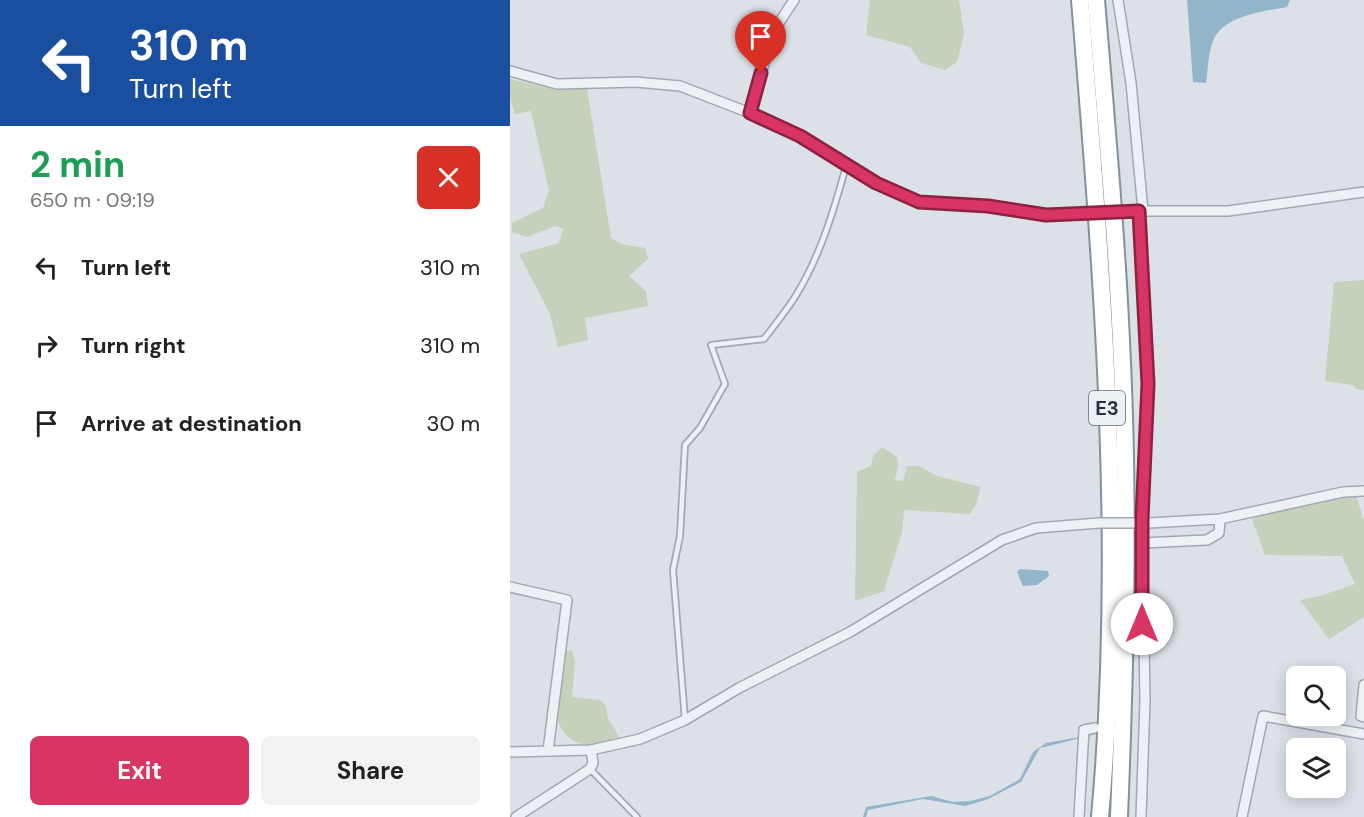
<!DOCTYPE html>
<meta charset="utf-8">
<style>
:root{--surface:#fff;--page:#f2f2f2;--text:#222;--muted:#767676;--accent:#d83464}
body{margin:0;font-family:"DM Sans",sans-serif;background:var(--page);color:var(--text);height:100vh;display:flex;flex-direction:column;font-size:22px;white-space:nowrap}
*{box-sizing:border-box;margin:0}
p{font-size:20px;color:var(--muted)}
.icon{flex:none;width:33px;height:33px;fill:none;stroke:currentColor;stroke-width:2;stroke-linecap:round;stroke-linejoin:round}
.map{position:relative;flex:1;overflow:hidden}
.drawer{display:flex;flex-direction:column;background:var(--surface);width:510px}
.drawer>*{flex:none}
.top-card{background:#1a4fa0;color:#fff;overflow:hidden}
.controls{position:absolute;left:776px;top:666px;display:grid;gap:12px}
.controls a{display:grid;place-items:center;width:60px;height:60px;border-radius:9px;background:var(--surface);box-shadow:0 3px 15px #0003;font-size:30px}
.pin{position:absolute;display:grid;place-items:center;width:51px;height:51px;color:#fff;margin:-62px -26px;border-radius:50% 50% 50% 0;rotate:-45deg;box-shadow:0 0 6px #0007}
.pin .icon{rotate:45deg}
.me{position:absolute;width:66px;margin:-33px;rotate:0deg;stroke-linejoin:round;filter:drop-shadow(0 0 4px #0008)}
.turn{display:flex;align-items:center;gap:21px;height:126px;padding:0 30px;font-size:27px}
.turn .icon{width:78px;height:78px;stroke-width:2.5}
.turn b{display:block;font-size:42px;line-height:51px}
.round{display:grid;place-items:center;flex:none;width:63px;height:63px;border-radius:9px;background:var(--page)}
.overview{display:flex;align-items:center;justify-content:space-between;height:102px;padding:0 30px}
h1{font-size:36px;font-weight:700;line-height:45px;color:#1e9e55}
.button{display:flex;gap:12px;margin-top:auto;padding:12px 30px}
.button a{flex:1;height:69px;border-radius:9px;background:var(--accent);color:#fff;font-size:24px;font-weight:700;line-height:69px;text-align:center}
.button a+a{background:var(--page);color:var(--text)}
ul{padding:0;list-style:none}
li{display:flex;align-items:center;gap:18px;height:78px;padding:0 30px}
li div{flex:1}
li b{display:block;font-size:22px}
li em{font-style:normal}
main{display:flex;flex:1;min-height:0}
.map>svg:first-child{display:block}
</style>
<main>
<section class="drawer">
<div class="top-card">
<div class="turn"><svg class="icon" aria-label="left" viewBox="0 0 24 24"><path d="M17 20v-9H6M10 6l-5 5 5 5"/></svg><div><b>310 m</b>Turn left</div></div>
</div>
<div class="overview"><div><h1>2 min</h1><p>650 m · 09:19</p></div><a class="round" style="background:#d93025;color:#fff"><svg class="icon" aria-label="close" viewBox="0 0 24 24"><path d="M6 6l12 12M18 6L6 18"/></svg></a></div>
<ul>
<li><svg class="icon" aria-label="left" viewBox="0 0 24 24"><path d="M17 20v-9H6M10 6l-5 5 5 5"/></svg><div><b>Turn left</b></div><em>310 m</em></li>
<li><svg class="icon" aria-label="right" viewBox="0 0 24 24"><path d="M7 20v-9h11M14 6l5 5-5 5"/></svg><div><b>Turn right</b></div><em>310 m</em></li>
<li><svg class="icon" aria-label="arrive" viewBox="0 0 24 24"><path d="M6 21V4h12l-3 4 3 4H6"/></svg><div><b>Arrive at destination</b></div><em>30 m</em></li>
</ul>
<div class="button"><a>Exit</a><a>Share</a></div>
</section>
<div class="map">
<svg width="854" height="817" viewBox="0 0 854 817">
<rect width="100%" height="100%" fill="#dbe1e7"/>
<g fill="#c4d1bb">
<polygon points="360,0 449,0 454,33 447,62 435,70 411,63 400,47 356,35"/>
<polygon points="0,79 45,89 77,89 101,238 111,244 135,248 138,259 119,276 136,291 138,306 75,318 78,340 48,347 40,314 9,254 49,243 53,229 45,226 17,237 2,232 2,223 33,208 39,191 21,111 5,114 0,99"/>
<polygon points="854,280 854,390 846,389 843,385 815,381 824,282"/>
<polygon points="372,447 387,457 388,465 385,480 393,481 397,466 409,466 427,476 470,487 467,502 460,514 394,510 392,532 374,591 345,601 347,472 361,466 363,456"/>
<polygon points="846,495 854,521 854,617 819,639 790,600 810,596 845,584 832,556 755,555 742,519 764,509"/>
<path d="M62 650 65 661 62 697 90 700 96 706 98 718 109 737C85 748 62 750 49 724 47 719 46 721 46 716 46 698 50 678 52 660L56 651Z"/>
</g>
<g fill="#92b5ca">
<path d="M677 0H780L777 7C755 11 712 16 703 41 698 54 698 69 696 83L683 82Z"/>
<polygon points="510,569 538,571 539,576 527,585 513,586 507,572"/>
<polygon points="587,734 530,748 511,782 476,800 455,806 413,799 358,810 356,817 353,817 356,807 421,796 443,802 460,801 480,796 510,779 523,752 536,743"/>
</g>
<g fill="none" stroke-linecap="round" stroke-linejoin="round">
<g stroke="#a0a9b1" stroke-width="8">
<g id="service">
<path d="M175 720 163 570 170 536 175 445 190 428 215 384 201 345 254 339C265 325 276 311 285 297 310 257 324 210 336 166"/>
<polyline points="80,769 127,817"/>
</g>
</g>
<g stroke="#a0a9b1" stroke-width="12">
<g id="minor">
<polyline points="608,0 621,83 633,211"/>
<polyline points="0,71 47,84 126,82 170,86 240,113 289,136 366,183 409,202 478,206 536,215 563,214"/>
<polyline points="240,113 263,32 284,0"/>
<polyline points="638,523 710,519 833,492 854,491"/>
<polyline points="632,543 697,540 709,533 710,519"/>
<polyline points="0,587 57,600 38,751"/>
<polyline points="854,685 851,716 854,717"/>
<polyline points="0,752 81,750 130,739 175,720 229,688 340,632 492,540 526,528 589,523"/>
<polyline points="6,817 80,769 83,763 81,750"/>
<polyline points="569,817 574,730 585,728"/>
<polyline points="631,817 635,701 632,519 638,383 629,211 718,211 854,192"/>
<polyline points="732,817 753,716 854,734"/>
</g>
</g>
<g stroke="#81919e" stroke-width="20">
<g id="motorway">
<path d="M570 0C592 271 615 545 590 817"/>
<path d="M586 0C596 121 607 242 612 363 619 514 615 666 609 817"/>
</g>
</g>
<use href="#service" stroke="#edf1f5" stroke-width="4.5"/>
<use href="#minor" stroke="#edf1f5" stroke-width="9"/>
<use href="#motorway" stroke="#fff" stroke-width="16"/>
<g stroke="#a0a9b1" stroke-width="12" stroke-linecap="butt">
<g id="minor-bridge">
<polyline points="563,214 629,211"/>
<polyline points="589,523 638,523"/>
</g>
</g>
<use href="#minor-bridge" stroke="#edf1f5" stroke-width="9"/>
</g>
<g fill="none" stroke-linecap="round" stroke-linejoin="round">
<g stroke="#8c2241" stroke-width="15">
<polyline id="route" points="251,73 240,113 290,136 366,183 409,202 478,206 536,215 629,211 638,384 632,519 632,624"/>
</g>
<use href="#route" stroke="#d83464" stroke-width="10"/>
</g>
<g text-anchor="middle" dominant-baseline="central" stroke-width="4.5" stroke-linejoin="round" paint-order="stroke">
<rect fill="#eaf0f4" stroke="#5f6a74" stroke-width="1.5" x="579" y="391" width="36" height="34" rx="4.5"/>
<g font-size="20" font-weight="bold" fill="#24313d">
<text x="597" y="408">E3</text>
</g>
</g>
</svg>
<div class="controls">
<a><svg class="icon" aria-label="search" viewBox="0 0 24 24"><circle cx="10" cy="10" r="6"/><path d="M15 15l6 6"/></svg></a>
<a><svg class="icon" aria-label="layers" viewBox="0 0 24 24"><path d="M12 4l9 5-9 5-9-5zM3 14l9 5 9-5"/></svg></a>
</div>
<div class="pin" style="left:251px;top:73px;background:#d93025"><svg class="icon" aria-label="arrive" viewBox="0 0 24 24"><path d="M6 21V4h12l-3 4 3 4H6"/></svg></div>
<svg class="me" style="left:632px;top:624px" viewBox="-20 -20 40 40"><circle r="19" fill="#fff"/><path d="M0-13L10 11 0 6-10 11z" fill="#d83464"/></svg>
</div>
</main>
